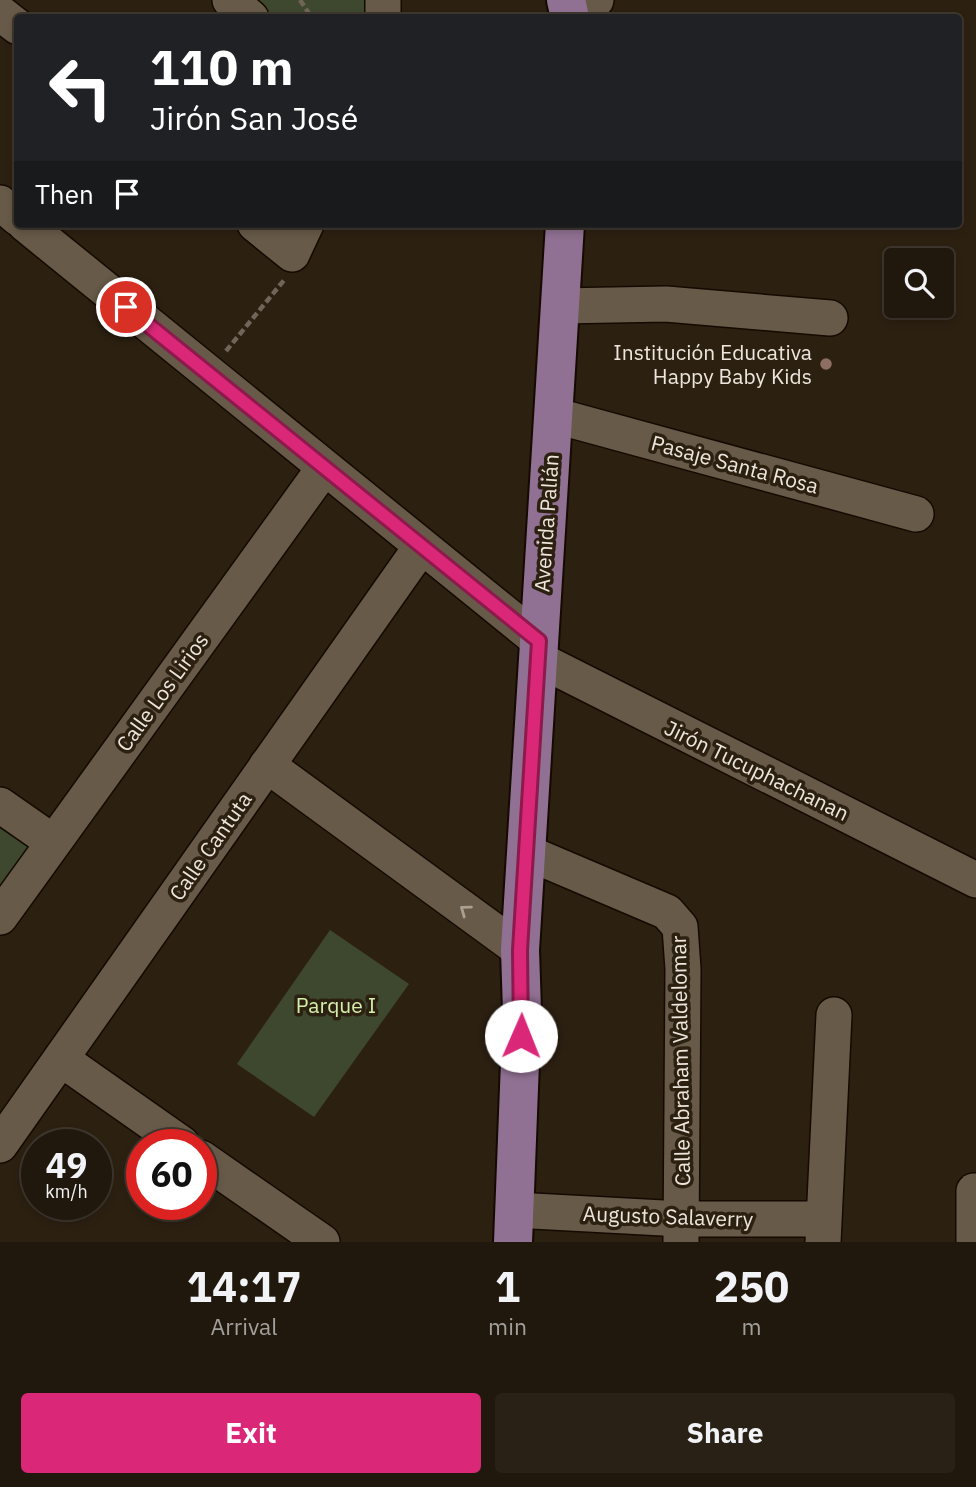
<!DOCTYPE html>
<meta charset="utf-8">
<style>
:root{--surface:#21180d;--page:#292116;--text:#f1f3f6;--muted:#a2a09d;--line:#3e372e;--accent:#db2777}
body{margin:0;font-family:"IBM Plex Sans",sans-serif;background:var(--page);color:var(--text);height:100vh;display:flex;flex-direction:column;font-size:26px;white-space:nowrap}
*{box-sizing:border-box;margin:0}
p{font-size:23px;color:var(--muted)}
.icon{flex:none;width:38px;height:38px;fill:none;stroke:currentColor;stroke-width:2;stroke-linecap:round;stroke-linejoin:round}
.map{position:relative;height:1242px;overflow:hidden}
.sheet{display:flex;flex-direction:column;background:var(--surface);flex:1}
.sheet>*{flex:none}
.top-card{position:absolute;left:14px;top:14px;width:948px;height:214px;border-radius:7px;box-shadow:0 4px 10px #0003,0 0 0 2px var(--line);background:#202124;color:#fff;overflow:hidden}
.tools{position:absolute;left:884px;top:248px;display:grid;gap:14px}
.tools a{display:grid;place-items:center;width:70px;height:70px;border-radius:7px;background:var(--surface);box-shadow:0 4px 10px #0003,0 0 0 2px var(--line);font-size:35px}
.speed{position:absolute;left:21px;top:1129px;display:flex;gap:14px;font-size:35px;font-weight:700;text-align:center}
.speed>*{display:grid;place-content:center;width:91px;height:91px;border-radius:50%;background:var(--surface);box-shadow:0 4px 10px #0003,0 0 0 2px var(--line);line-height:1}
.speed small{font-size:18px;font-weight:400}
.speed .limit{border:10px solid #d22;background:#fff;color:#111}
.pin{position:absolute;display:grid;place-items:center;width:60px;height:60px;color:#fff;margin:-30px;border:4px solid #fff;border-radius:50%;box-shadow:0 2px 7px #0007}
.me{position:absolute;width:77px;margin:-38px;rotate:1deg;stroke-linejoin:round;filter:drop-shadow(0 0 5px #0008)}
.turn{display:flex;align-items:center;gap:24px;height:147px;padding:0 21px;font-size:32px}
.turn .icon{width:91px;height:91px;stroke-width:2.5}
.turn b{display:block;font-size:49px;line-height:60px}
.then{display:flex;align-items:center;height:66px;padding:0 21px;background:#0003;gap:14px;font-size:26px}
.eta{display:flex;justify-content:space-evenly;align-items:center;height:119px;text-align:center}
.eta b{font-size:42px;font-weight:700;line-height:49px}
.cta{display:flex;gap:14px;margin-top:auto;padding:14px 21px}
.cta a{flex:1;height:80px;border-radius:7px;background:var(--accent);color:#fff;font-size:28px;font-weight:700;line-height:80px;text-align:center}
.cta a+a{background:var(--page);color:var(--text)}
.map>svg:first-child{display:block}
</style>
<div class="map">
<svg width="976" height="1242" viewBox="0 0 976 1242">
<rect width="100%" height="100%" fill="#2c2011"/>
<g fill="#3e482f">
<polygon points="249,0 370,0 369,17 270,17"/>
<polygon points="0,819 37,852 0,906"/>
<polygon points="330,930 409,984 314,1117 237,1064"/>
</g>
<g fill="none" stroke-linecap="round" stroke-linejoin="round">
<g stroke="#140a00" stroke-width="38">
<g id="minor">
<polyline points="230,0 251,18"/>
<polyline points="383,0 383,18"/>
<polyline points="568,7 596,0"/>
<polyline points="0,13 18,27"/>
<polyline points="0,203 18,218"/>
<polyline points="25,224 539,641"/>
<polyline points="255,224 292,254 306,224"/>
<polyline points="560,306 666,304 830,318"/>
<polyline points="553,415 916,514"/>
<polyline points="538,659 976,880"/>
<polyline points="267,765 520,950"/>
<polyline points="0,805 53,842"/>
<polyline points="526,852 667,912 680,927 683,969 681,1242"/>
<polyline points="0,917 324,468"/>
<polyline points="61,1059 182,1144"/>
<polyline points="0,1145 421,547"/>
<polyline points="201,1158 322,1242"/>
<polyline points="974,1191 974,1242"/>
<polyline points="514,1210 682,1219 822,1219"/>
<polyline points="823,1242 834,1015"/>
</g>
</g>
<g stroke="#140a00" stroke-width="42">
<g id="major">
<polyline points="566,0 570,18"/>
<polyline points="513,1242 522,1011 520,950 565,224"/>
</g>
</g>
<g stroke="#706558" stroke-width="4.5" stroke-dasharray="7 3.5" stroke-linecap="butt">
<polyline points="300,0 312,18"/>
<polyline points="226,351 285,279"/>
</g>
<use href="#minor" stroke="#675a49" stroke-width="35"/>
<use href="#major" stroke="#917193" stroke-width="38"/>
</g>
<defs><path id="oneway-chevron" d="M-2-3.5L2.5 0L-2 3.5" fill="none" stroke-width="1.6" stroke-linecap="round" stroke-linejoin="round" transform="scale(1.75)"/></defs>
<use stroke="#aaa092" href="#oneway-chevron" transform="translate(465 910) rotate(-144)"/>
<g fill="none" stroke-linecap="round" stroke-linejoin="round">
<g stroke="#8e194d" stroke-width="18">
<polyline id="route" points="126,307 539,641 520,950 521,1036"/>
</g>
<use href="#route" stroke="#db2777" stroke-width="12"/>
</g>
<circle fill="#8d6e63" stroke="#2c2011" stroke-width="2.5" cx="826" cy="364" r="7"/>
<g text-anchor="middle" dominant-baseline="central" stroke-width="7" stroke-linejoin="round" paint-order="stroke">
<g font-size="21" fill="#eee6dc" stroke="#2c2011" text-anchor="end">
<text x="812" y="352">Institución Educativa<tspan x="812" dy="24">Happy Baby Kids</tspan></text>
</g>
<g font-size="21" fill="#eee6dc" stroke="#2c2011">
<text transform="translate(735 464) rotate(15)">Pasaje Santa Rosa</text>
<text transform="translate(546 523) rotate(-86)">Avenida Palián</text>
<text transform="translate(162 692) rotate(-54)">Calle Los Lirios</text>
<text transform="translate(757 770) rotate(26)">Jirón Tucuphachanan</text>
<text transform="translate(210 846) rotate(-55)">Calle Cantuta</text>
<text transform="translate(680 1061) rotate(-91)">Calle Abraham Valdelomar</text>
<text transform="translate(668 1216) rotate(2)">Augusto Salaverry</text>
</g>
<g font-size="21" fill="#d4efac" stroke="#2c2011">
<text x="336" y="1005">Parque I</text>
</g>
</g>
</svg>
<div class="tools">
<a><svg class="icon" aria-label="search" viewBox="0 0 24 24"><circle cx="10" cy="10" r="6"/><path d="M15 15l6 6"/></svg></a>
</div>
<div class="speed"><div>49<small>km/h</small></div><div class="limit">60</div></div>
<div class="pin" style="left:126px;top:307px;background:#d93025"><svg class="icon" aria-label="arrive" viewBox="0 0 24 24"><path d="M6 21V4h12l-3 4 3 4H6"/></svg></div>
<svg class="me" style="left:521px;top:1036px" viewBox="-20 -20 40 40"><circle r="19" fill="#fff"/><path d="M0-13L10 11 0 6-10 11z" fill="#db2777"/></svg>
<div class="top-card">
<div class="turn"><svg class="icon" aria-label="left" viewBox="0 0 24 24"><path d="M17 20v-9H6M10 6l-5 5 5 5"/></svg><div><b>110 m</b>Jirón San José</div></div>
<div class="then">Then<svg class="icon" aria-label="arrive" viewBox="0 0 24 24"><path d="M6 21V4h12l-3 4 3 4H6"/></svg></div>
</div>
</div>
<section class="sheet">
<div class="eta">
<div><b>14:17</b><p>Arrival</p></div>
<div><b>1</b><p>min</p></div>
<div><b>250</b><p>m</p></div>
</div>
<div class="cta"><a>Exit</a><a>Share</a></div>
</section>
